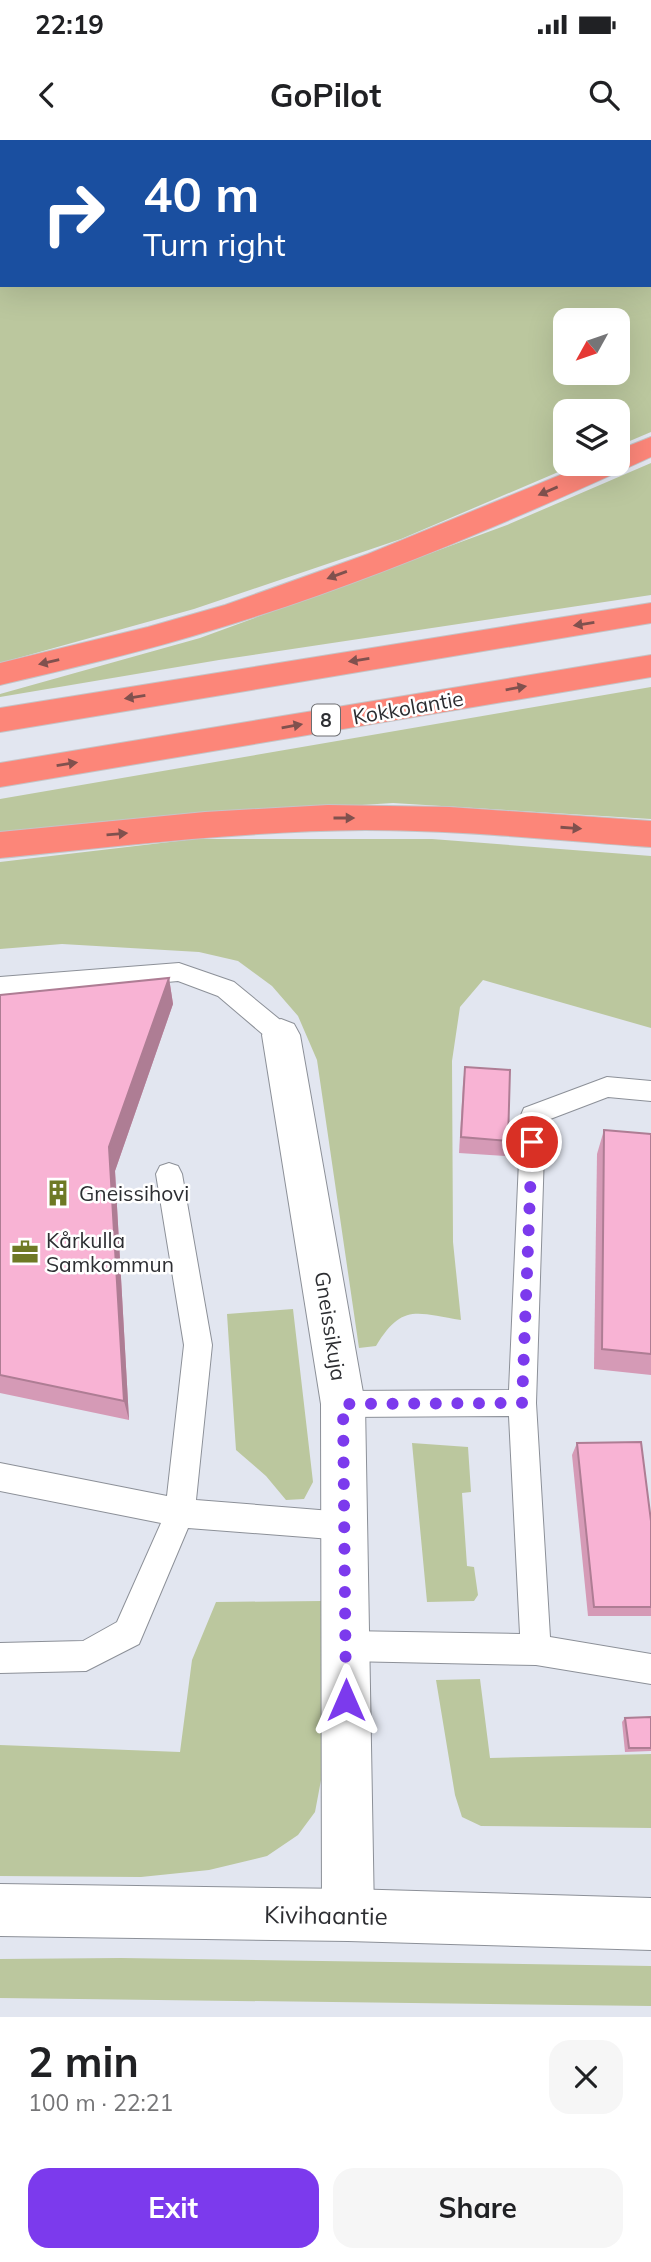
<!DOCTYPE html>
<meta charset="utf-8">
<style>
:root{--surface:#fff;--page:#f6f6f6;--text:#202124;--muted:#757577;--accent:#7c3aed}
body{margin:0;font-family:Mulish,sans-serif;background:var(--page);color:var(--text);height:100vh;display:flex;flex-direction:column;font-size:26px;white-space:nowrap}
*{box-sizing:border-box;margin:0}
p{font-size:23px;color:var(--muted)}
.icon{flex:none;width:38px;height:38px;fill:none;stroke:currentColor;stroke-width:2;stroke-linecap:round;stroke-linejoin:round}
.map{position:relative;height:1877px;overflow:hidden}
.sheet{display:flex;flex-direction:column;background:var(--surface);flex:1}
.sheet>*{flex:none}
.guide{position:absolute;left:0px;top:0px;width:651px;height:147px;box-shadow:0 7px 28px #0002;background:#1a4fa0;color:#fff;overflow:hidden}
.needle{width:46px;rotate:230deg}
.buttons{position:absolute;left:553px;top:168px;display:grid;gap:14px}
.buttons a{display:grid;place-items:center;width:77px;height:77px;border-radius:14px;background:var(--surface);box-shadow:0 7px 28px #0002;font-size:35px}
.pin{position:absolute;display:grid;place-items:center;width:60px;height:60px;color:#fff;margin:-30px;border:4px solid #fff;border-radius:50%;box-shadow:0 2px 7px #0007}
.me{position:absolute;width:77px;margin:-38px;rotate:0deg;stroke-linejoin:round;filter:drop-shadow(0 0 5px #0008)}
.turn{display:flex;align-items:center;gap:24px;height:147px;padding:0 28px;font-size:32px}
.turn .icon{width:91px;height:91px;stroke-width:2.5}
.turn b{display:block;font-size:49px;line-height:60px}
.round{display:grid;place-items:center;flex:none;width:74px;height:74px;border-radius:21px;background:var(--page)}
.overview{display:flex;align-items:center;justify-content:space-between;height:119px;padding:0 28px}
h1{font-size:42px;font-weight:700;line-height:52px}
.primary-button{display:flex;gap:14px;margin-top:auto;padding:14px 28px}
.primary-button a{flex:1;height:80px;border-radius:21px;background:var(--accent);color:#fff;font-size:28px;font-weight:700;line-height:80px;text-align:center}
.primary-button a+a{background:var(--page);color:var(--text)}
.status{display:flex;justify-content:space-between;align-items:center;height:49px;padding:0 35px;background:var(--surface);direction:ltr}
.status svg{height:19px;fill:currentColor}
header{display:flex;justify-content:space-between;align-items:center;height:91px;padding:0 28px;background:var(--surface);font-size:32px;font-weight:700}
.map>svg:first-child{display:block}
</style>
<div class="status"><b>22:19</b><svg viewBox="0 0 49 12"><path d="M0 12V9h3v3zM5 12V6h3v6zM10 12V3h3v9zM15 12V0h3v12zM26 1h20v11H26zM47 4h2v5h-2z"/></svg></div>
<header><svg class="icon" aria-label="back" viewBox="0 0 24 24"><path d="M15 5l-7 7 7 7"/></svg>GoPilot<svg class="icon" aria-label="search" viewBox="0 0 24 24"><circle cx="10" cy="10" r="6"/><path d="M15 15l6 6"/></svg></header>
<div class="map">
<svg width="651" height="1877" viewBox="0 0 651 1877">
<rect width="100%" height="100%" fill="#e2e6f0"/>
<g fill="#bbc79e" fill-rule="evenodd">
<path d="M302 0H651V292L618 306V271H565V324H577L401 399 194 469 0 523V34L2 145H649V2H299ZM565 180H618V233H565Z"/>
<polygon points="651,323 651,455 219,520 0,557 0,554 200,498 507,385"/>
<polygon points="651,547 651,679 393,663 250,672 0,695 0,659"/>
<path d="M195 699H432L651 716V888L483 840 460 867 452 921 453 1102 461 1180C416 1173 402 1163 376 1206L359 1208 317 920 298 876 272 846 238 821 199 812 62 804 0 809V722Z"/>
<polygon points="293,1169 313,1342 304,1359 286,1360 266,1336 236,1310 227,1174"/>
<polygon points="412,1303 468,1307 471,1352 462,1353 467,1426 474,1427 478,1455 474,1461 427,1462"/>
<polygon points="322,1461 328,1603 315,1672 298,1695 267,1716 209,1730 141,1737 0,1736 0,1605 180,1612 192,1520 216,1462"/>
<polygon points="480,1539 490,1618 651,1614 651,1688 481,1686 462,1677 455,1655 436,1540"/>
<polygon points="121,1818 651,1826 651,1866 0,1858 0,1819"/>
</g>
<g fill="none" stroke-linecap="round" stroke-linejoin="round">
<g stroke="#8c9098" stroke-width="2">
<g id="lane">
<polygon points="179,823 234,842 290,888 293,895 290,902 281,905 272,902 218,856 178,841 0,857 0,837"/>
<polygon points="607,937 651,941 651,961 608,957 545,981 536,1263 550,1497 651,1514 651,1544 536,1525 346,1521 335,1517 331,1506 335,1495 346,1491 520,1494 509,1276 343,1277 333,1273 329,1264 333,1255 343,1251 509,1250 521,975 524,968"/>
<polygon points="169,1023 178,1026 182,1034 212,1205 196,1360 344,1372 354,1376 359,1386 354,1396 344,1400 188,1388 139,1504 86,1531 0,1533 0,1503 83,1501 117,1482 161,1383 0,1351 0,1323 167,1356 184,1205 156,1034 160,1026"/>
</g>
</g>
<g stroke="#8c9098" stroke-width="2">
<polygon id="street" points="281,879 294,884 300,895 365,1264 374,1775 366,1793 348,1801 330,1793 322,1775 321,1264 262,895 268,884"/>
</g>
<g stroke="#8c9098" stroke-width="2">
<polygon id="secondary" points="0,1744 348,1749 651,1758 651,1810 348,1801 0,1796"/>
</g>
<g stroke="#c4c4c6" stroke-width="2">
<g id="highway">
<path d="M651 297V317C511 381 365 444 216 489 145 511 72 528 0 545V523L148 487 225 465 368 414 587 324H618V310Z"/>
<polygon points="651,463 651,483 0,592 0,568"/>
<polygon points="651,515 651,537 0,647 0,623"/>
<path d="M328 665 449 667 651 681V707C556 700 460 690 365 690 243 691 121 706 0 718V692L205 672Z"/>
</g>
</g>
<use href="#lane" fill="#fff" fill-rule="evenodd"/>
<use href="#street" fill="#fff" fill-rule="evenodd"/>
<use href="#secondary" fill="#fff" fill-rule="evenodd"/>
<use href="#highway" fill="#fc8679" fill-rule="evenodd"/>
</g>
<g fill="#d59ab6">
<polygon points="0,0 75,0 75,2 2,2 2,13 0,11"/>
<polygon points="169,838 173,864 115,1031 129,1280 0,1253 0,855"/>
<polygon points="465,927 508,1001 505,1016 459,1013 463,943"/>
<polygon points="604,990 651,994 651,1235 594,1229 597,1014"/>
<polygon points="577,1303 651,1381 651,1476 588,1476 572,1315"/>
<polygon points="651,1577 651,1611 625,1612 622,1582 625,1578"/>
</g>
<g fill="#ae7d94">
<polygon points="62,0 75,0 75,2 55,2"/>
<polygon points="169,838 173,864 115,1031 129,1280 124,1261 109,1007"/>
</g>
<g fill="#f8b3d4" stroke="#ae7d94" stroke-width="2">
<polygon points="3,0 62,0 55,2 5,2"/>
<polygon points="169,838 109,1007 124,1261 0,1235 0,855"/>
<polygon points="465,927 510,930 508,1001 461,997"/>
<polygon points="604,990 651,994 651,1214 602,1209"/>
<polygon points="641,1302 651,1381 651,1467 594,1467 577,1303"/>
<polygon points="651,1577 651,1608 629,1608 625,1578"/>
</g>
<defs><path id="oneway-solid" d="M-6-.8H1V-3.2L6.5 0L1 3.2V.8H-6Z" transform="scale(1.75)"/></defs>
<g fill="#80514e">
<use href="#oneway-solid" transform="translate(548 351) rotate(157)"/>
<use href="#oneway-solid" transform="translate(337 435) rotate(160)"/>
<use href="#oneway-solid" transform="translate(584 484) rotate(171)"/>
<use href="#oneway-solid" transform="translate(359 520) rotate(171)"/>
<use href="#oneway-solid" transform="translate(49 522) rotate(167)"/>
<use href="#oneway-solid" transform="translate(516 548) rotate(-10)"/>
<use href="#oneway-solid" transform="translate(135 557) rotate(171)"/>
<use href="#oneway-solid" transform="translate(292 586) rotate(-10)"/>
<use href="#oneway-solid" transform="translate(67 624) rotate(-9)"/>
<use href="#oneway-solid" transform="translate(344 678)"/>
<use href="#oneway-solid" transform="translate(571 688) rotate(4)"/>
<use href="#oneway-solid" transform="translate(117 694) rotate(-5)"/>
</g>
<g fill="none" stroke-linecap="round" stroke-linejoin="round">
<polyline stroke="#7c3aed" stroke-width="12" stroke-dasharray="0 21.6" points="346,1560 343,1264 522,1263 532,1002"/>
</g>
<defs>
<g id="building-bare" transform="scale(2.1)"><path d="M-4-6H4V6H1V3H-1V6H-4ZM-2.5-4.3h1.7v1.8h-1.7ZM.8-4.3h1.7v1.8H.8ZM-2.5-1h1.7V.8h-1.7ZM.8-1h1.7V.8H.8Z" fill="#6e7925" stroke="#fff" stroke-width="2.5" paint-order="stroke"/></g>
<g id="office-bare" transform="scale(2.1)"><path d="M-6-3h4V-5.5h4V-3h4V5H-6ZM-1-4.5V-3h2v-1.5ZM-6 0V1H6V0Z" fill="#6e7925" stroke="#fff" stroke-width="2.5" paint-order="stroke"/></g>
</defs>
<g fill-rule="evenodd">
<use href="#building-bare" x="58" y="1053"/>
<use href="#office-bare" x="25" y="1112"/>
</g>
<g text-anchor="middle" dominant-baseline="central" stroke-width="5" stroke-linejoin="round" paint-order="stroke">
<rect fill="#fff" stroke="#6c6d70" stroke-width="2" x="312" y="564.5" width="28" height="31" rx="5"/>
<g font-size="19" font-weight="bold" fill="#2d2e32">
<text x="326" y="580">8</text>
</g>
<g font-size="21" fill="#2d2e32" stroke="#fff">
<text transform="translate(408 567) rotate(-10)">Kokkolantie</text>
<text transform="translate(331 1186) rotate(81)">Gneissikuja</text>
</g>
<g font-size="21" fill="#2d2e32" stroke="#fff" text-anchor="start">
<text x="79" y="1053">Gneissihovi</text>
<text x="46" y="1100">Kårkulla<tspan x="46" dy="24">Samkommun</tspan></text>
</g>
<g font-size="24" fill="#2d2e32" stroke="#fff">
<text transform="translate(326 1775) rotate(1)">Kivihaantie</text>
</g>
</g>
</svg>
<div class="buttons">
<a><svg class="needle" viewBox="-14 -14 28 28"><path d="M0-13l5 13h-10z" fill="#e53935"/><path d="M0 13l5-13h-10z" fill="#757577"/></svg></a>
<a><svg class="icon" aria-label="layers" viewBox="0 0 24 24"><path d="M12 4l9 5-9 5-9-5zM3 14l9 5 9-5"/></svg></a>
</div>
<div class="pin" style="left:532px;top:1002px;background:#d93025"><svg class="icon" aria-label="arrive" viewBox="0 0 24 24"><path d="M6 21V4h12l-3 4 3 4H6"/></svg></div>
<svg class="me" style="left:346px;top:1560px" viewBox="-20 -20 40 40"><path d="M0-17L14 15 0 8-14 15z" fill="#7c3aed" stroke="#fff" stroke-width="4"/></svg>
<div class="guide">
<div class="turn"><svg class="icon" aria-label="right" viewBox="0 0 24 24"><path d="M7 20v-9h11M14 6l5 5-5 5"/></svg><div><b>40 m</b>Turn right</div></div>
</div>
</div>
<section class="sheet">
<div class="overview"><div><h1>2 min</h1><p>100 m · 22:21</p></div><a class="round"><svg class="icon" aria-label="close" viewBox="0 0 24 24"><path d="M6 6l12 12M18 6L6 18"/></svg></a></div>
<div class="primary-button"><a>Exit</a><a>Share</a></div>
</section>
